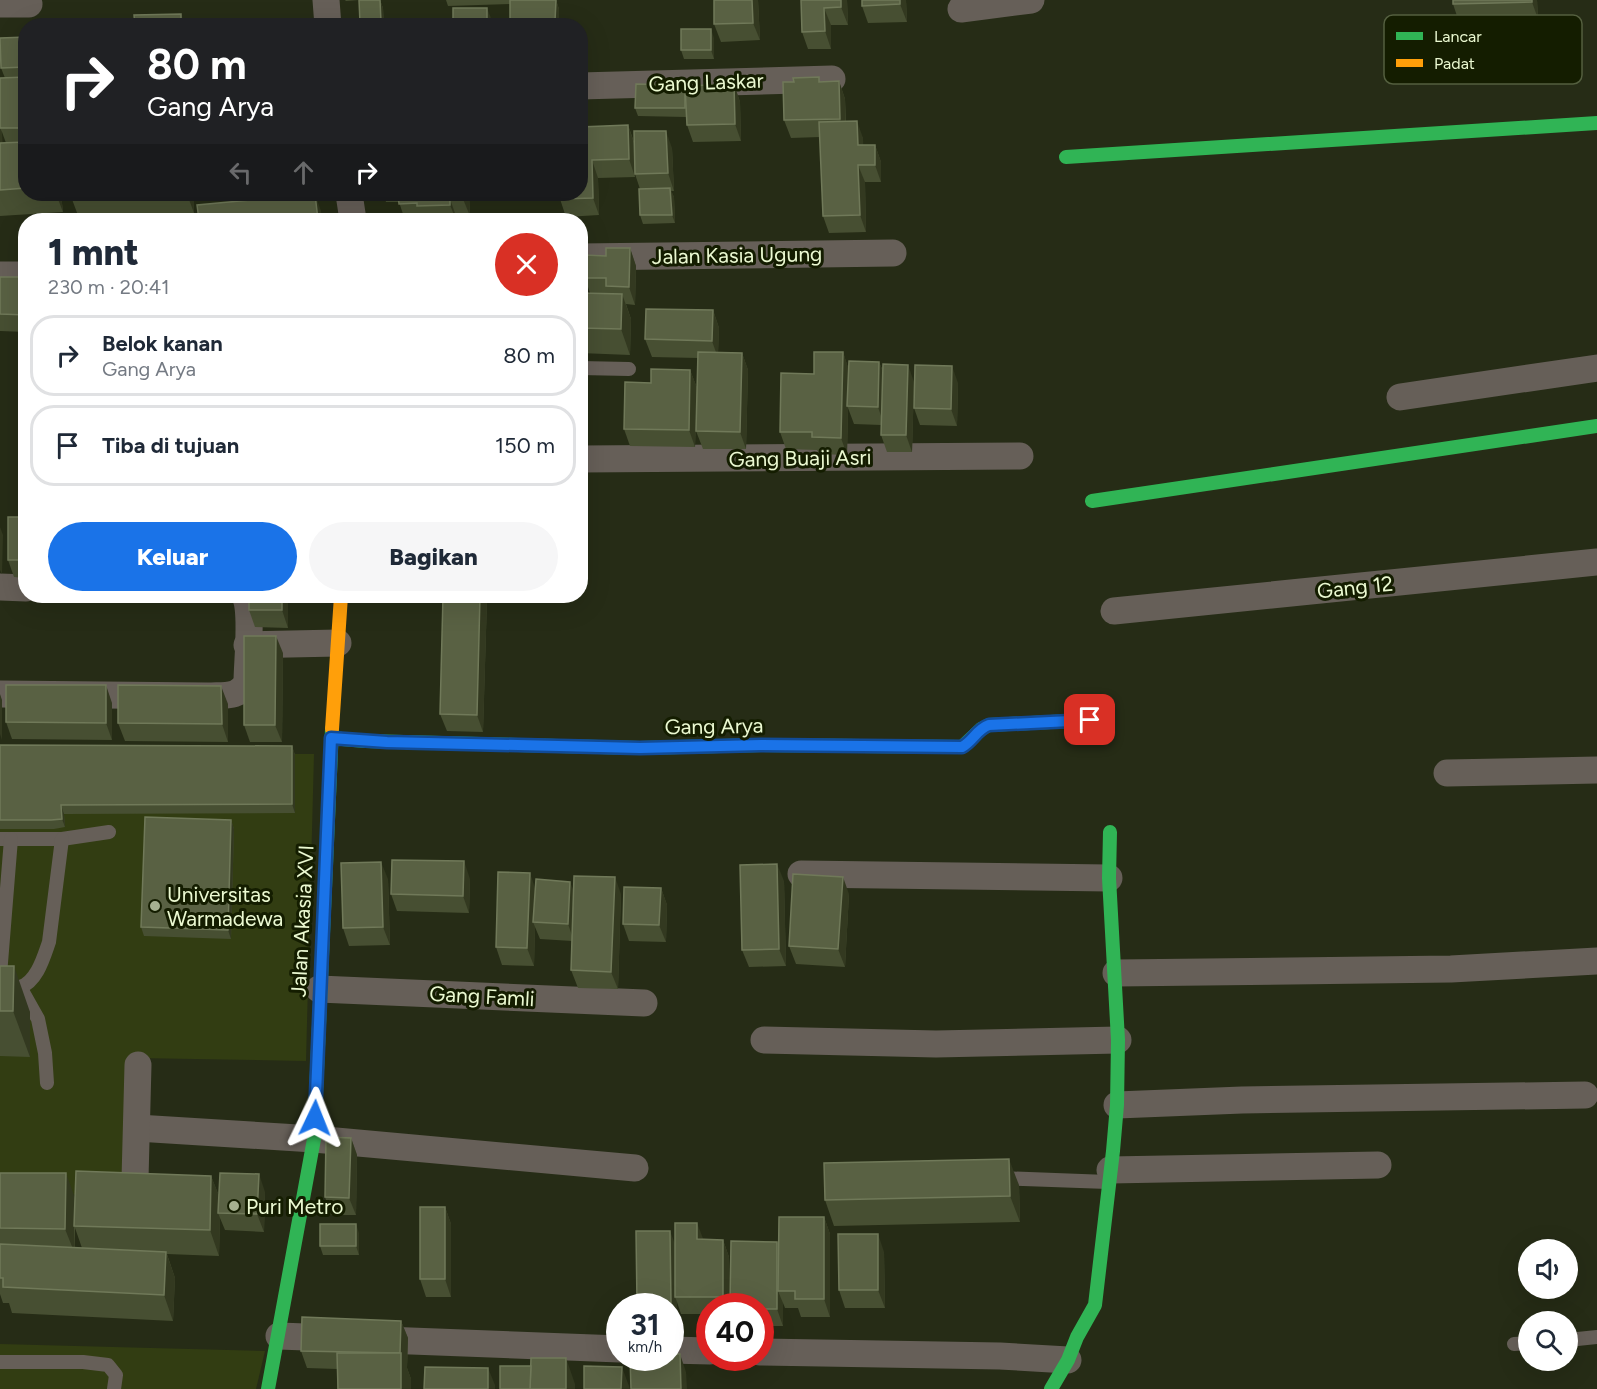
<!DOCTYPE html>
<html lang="id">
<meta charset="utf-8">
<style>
:root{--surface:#fff;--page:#f6f6f7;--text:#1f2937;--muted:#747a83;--line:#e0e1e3;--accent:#1a73e8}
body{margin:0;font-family:Figtree,sans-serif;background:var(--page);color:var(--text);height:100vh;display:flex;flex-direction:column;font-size:22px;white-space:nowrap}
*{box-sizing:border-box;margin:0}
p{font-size:20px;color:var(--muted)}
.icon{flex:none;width:33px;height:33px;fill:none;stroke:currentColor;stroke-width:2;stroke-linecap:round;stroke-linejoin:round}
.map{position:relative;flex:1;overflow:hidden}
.side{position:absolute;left:18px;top:213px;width:570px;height:390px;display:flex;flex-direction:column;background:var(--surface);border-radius:24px;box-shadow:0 6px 24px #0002}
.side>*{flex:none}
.hud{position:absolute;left:18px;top:18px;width:570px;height:183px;border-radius:24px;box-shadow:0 6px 24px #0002;background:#202124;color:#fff;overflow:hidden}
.controls{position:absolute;left:1518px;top:1239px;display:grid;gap:12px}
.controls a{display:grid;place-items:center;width:60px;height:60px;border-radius:50%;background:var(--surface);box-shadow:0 6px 24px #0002;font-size:30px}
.speed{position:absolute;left:606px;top:1293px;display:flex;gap:12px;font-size:30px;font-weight:700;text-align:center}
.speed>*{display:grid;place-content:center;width:78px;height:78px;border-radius:50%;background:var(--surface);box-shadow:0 6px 24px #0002;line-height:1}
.speed small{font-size:15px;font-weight:400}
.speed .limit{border:9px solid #d22;background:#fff;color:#111}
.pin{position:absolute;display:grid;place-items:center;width:51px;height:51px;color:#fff;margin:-26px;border-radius:12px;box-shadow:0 3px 9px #0006}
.me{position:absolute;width:66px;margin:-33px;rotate:2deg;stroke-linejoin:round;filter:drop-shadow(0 0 4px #0008)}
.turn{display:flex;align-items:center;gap:21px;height:126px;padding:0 30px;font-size:27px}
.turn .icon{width:78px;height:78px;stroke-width:2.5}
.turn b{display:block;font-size:42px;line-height:51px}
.lanes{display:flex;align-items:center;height:57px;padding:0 30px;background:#0003;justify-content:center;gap:30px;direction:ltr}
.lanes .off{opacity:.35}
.round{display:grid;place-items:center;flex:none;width:63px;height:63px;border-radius:32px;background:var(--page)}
.headline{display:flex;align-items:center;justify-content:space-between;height:102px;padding:0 30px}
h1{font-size:36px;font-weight:800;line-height:45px}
.action{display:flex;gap:12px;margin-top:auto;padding:12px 30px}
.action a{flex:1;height:69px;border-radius:36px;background:var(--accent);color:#fff;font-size:24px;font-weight:800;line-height:69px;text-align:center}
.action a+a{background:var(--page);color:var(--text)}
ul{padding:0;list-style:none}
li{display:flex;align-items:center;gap:18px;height:81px;margin:0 12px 9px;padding:0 18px;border:3px solid var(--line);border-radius:24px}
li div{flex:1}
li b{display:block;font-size:22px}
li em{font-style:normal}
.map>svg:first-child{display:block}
</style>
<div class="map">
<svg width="1597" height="1389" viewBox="0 0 1597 1389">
<rect width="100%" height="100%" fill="#262c16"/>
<g fill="#323d12">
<polygon points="0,754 314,754 306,1061 135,1058 132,1196 0,1193"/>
<polygon points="0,1344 265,1351 256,1389 0,1389"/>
</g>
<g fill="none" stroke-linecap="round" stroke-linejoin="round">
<g stroke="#665f58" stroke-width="14">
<polyline points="580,368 629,369"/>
<polyline points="0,839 62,839 109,832"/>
<polyline points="0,975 11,839"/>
<path d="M0 987C6 987 15 989 20 987 37 982 44 956 49 942L62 839"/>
<polyline points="20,987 38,1019 45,1053 47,1083"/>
<polyline points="999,1178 1108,1182"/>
<polyline points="1568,1340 1597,1337"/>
<polyline points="1514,1344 1528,1343"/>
<polyline points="0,1362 83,1362 108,1365 116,1375 114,1389"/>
</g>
<g stroke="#665f58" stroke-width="27">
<polyline points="326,0 328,26"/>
<polyline points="0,4 29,4"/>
<polyline points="961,9 1031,0"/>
<polyline points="580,86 832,79"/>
<polyline points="349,194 353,220"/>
<polyline points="580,257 893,253"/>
<polyline points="0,275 26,275"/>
<polyline points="1400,397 1597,368"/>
<polyline points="580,459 1020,456"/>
<polyline points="0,587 26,588"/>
<polyline points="1114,611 1597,562"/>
<polyline points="247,645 338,643"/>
<path d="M0 694 208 696C224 695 240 698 247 682 247 662 253 612 245 596"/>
<polyline points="1447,773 1597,770"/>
<polyline points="801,874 1109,878"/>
<polyline points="1116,973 1451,969 1597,961"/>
<polyline points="319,989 644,1003"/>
<polyline points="764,1040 936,1044 1118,1040"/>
<polyline points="1117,1105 1242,1100 1585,1095"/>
<polyline points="137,1128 314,1139 635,1168"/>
<polyline points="1110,1170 1378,1165"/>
<polyline points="135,1179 138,1065"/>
<polyline points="279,1336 620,1349"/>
<polyline points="670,1350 710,1351"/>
<polyline points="760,1352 1000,1356 1068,1360"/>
</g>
<g stroke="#30b455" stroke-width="14">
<polyline points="1066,157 1597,123"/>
<polyline points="1092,501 1597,426"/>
<polyline points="331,738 365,741 640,748 761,745 962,747 981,729 989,725 1090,720"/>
<polyline points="268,1389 314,1139 332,729"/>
<polyline points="1051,1389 1068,1360 1077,1337 1095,1305 1113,1151 1117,1105 1118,1040 1109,878 1110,832"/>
</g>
<polyline stroke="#ff9f0a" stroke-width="14" points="332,729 341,596"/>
</g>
<g fill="#474f32" fill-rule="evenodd">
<polygon points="345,0 380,0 383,8 384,26 361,26 360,23 359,0 346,1"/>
<polygon points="446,0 556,0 559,9 559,26 512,26 510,21 510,4 448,6"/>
<polygon points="714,0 758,0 760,40 721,42 714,24"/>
<polygon points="801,0 847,0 848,25 831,25 831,49 808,49 802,32"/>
<polygon points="906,0 907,22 868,23 862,6"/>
<polygon points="1537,0 1538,19 1459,22 1453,4"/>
<path d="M26 37V194H61L63 212 0 216V77V78H5L1 68ZM2 132 6 143H2Z"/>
<polygon points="714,38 714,59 684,59 681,50"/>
<polygon points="839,81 845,99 846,121 863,138 863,145 875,145 881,162 881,182 865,182 866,232 829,233 823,216 820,137 791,138 784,120 821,82"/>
<polygon points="734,84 740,102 741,141 693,142 687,125 686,117 638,116 635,108 685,87"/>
<polygon points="628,125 634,142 672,148 674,191 671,191 674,197 675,223 643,224 640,215 640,189 635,174 635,169 635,177 598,178 599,215 566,217 560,199 580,127"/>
<polygon points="70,194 193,194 194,213 79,218"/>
<polygon points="383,194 469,194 470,216 456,216 456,220 405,220 399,202 386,202"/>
<polygon points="482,194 518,194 518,199 485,201"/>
<polygon points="630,248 636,266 635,305 626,304 631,319 630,355 580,353 580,293 590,293 585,278 606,256"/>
<polygon points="0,277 26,277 26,332 0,331"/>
<polygon points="713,310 719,328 718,352 742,353 748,370 746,449 703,449 696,431 698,358 652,357 645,339"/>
<polygon points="843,352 848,368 879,362 883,371 914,382 912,452 887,452 881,435 881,425 854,424 848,408 847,455 819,454 817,450 786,449 780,432 814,374"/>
<polygon points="690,370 697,388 695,447 630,446 624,429"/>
<polygon points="958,383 957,426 920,425 914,408"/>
<polygon points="26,517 26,578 14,577 8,560"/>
<polygon points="288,596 288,628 255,627 249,610"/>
<polygon points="487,600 483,732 447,731 440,714"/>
<polygon points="283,653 282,742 250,742 244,725"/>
<polygon points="112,703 112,740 12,739 6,722"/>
<polygon points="228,704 228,742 125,741 118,723"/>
<polygon points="0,745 292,746 295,755 295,813 64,814 65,827 54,829 0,829"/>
<polygon points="231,820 234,829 231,939 144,936 141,927"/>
<polygon points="388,879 390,945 349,946 343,928"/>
<polygon points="470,879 469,913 397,911 391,894"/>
<polygon points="784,881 786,966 749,967 742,950"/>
<polygon points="661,888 667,905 666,942 629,941 623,924"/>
<polygon points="536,889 621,894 618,989 578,988 571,970 572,941 540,939 535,927 534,966 502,965 496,947"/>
<polygon points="849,894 845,967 796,964 789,946"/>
<polygon points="0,966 30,1012 30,1057 0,1056"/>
<polygon points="351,1138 357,1155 356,1215 331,1215 325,1197"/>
<path d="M0 1173 75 1198 211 1176 219 1196 265 1192 264 1232 225 1230 220 1218 219 1256 167 1254 175 1278 173 1321 12 1313 9 1303H3L0 1294ZM75 1228 82 1248H75Z"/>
<polygon points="1019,1185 1020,1222 834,1226 825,1200"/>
<polygon points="445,1207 451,1224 451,1297 426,1297 420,1279"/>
<polygon points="824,1217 830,1234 830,1317 801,1317 798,1308 785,1308 783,1303 783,1326 760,1326 760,1306 777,1242 779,1246"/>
<polygon points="359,1233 359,1255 323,1255 320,1246"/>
<polygon points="703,1240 723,1240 729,1257 730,1306 710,1306 710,1314 681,1314 677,1302 677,1321 670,1321 670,1306 638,1306 637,1304 675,1245"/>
<polygon points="884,1252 885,1308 845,1308 839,1290"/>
<polygon points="401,1321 408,1338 407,1368 411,1379 411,1389 337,1389 337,1369 307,1368 301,1351"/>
</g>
<g fill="#333920">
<polygon points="380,0 383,8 384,26 382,26 381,22"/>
<polygon points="556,0 559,9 559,26 557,26 555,21"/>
<polygon points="752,0 758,0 760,40 753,23"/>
<polygon points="841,0 847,0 848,25 841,7"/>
<polygon points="900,0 906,0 907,22 900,4"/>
<polygon points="1532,0 1537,0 1538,19 1532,2"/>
<polygon points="487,8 494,26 487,26"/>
<polygon points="824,8 831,25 831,49 825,31"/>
<polygon points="181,14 185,26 181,26"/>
<polygon points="711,29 714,38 714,59 711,50"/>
<polygon points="839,81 845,99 846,136 840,119"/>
<polygon points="734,84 740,102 741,141 735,124"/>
<polygon points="0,105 0,128 2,132 3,150 0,142"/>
<polygon points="857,121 863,138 864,163 858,145"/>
<polygon points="628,125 634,143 635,177 629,159"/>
<polygon points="666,131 672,148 674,191 668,173"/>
<polygon points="875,145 881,162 881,182 875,165"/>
<polygon points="592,160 598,178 599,215 593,198"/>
<polygon points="858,165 865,182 866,232 860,215"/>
<polygon points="670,188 674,197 675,223 672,215"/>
<polygon points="56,194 61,194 63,212"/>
<polygon points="187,194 193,194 194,213"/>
<polygon points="315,194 321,211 322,220 318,220"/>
<polygon points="463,194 469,194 470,216 463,199"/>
<polygon points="450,199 456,216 456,220 450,205"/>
<polygon points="630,248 636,266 635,305 629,287"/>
<polygon points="622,294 631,319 630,355 621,329"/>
<polygon points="713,310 719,328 718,358 712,341"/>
<polygon points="843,352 849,370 847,406 848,408 847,455 841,438"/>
<polygon points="742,353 748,370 746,449 740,432"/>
<polygon points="879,362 886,379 884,425 878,407"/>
<polygon points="908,365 914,382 912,452 906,435"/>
<polygon points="952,366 958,383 957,426 951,409"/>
<polygon points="690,370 697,388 695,447 689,430"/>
<polygon points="0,527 3,535 2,574 0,570"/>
<polygon points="282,596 288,596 288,628 282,610"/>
<polygon points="480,596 485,596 487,600 483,732 477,715"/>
<polygon points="276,636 283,653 282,742 275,725"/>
<polygon points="106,685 112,703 112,740 106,723"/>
<polygon points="221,686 228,704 228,742 222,724"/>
<polygon points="0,694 2,700 2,740 0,734"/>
<polygon points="292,746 295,755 295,813 292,804"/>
<polygon points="61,805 64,814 65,827 62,819"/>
<polygon points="231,820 234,829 231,939 228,930"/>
<polygon points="464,861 470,879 469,913 463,896"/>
<polygon points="381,862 388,879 390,945 383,927"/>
<polygon points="777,864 784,881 786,966 779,949"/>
<polygon points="530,873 536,891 533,922 535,927 534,966 527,948"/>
<polygon points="615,877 621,894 618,989 611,972"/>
<polygon points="843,877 849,894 845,967 838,949"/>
<polygon points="570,882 577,899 574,941 568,924"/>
<polygon points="661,888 667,905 666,942 659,925"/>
<polygon points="14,966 30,1012 30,1057 13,1011"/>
<polygon points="351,1138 357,1155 356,1215 349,1198"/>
<polygon points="1009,1159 1019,1185 1020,1222 1010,1196"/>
<polygon points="66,1173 75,1198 74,1226 75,1254 65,1229"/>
<polygon points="259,1174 265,1192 264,1232 257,1214"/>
<polygon points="211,1176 221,1201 218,1213 220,1218 219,1256 210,1230"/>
<polygon points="445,1207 451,1224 451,1297 445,1279"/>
<polygon points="824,1217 830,1234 830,1317 824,1299"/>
<polygon points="697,1223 704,1241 697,1239"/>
<polygon points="356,1224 359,1233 359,1255 356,1246"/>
<polygon points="670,1231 677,1249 675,1297 677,1302 677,1321 671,1303"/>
<polygon points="878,1234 884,1252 885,1308 878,1290"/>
<polygon points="723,1240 729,1257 730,1306 727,1306 723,1297"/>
<polygon points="777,1242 783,1259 778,1291 783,1303 783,1326 777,1309"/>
<polygon points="166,1252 175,1278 173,1321 164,1295"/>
<polygon points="401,1321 408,1338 407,1368 411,1379 411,1389 401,1389 400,1354"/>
<polygon points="680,1354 686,1372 687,1389 681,1389"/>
<polygon points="566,1358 575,1384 575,1389 566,1389"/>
<polygon points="622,1367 630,1389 621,1389"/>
<polygon points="488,1368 495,1385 495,1389 488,1389"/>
</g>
<g fill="#596143" stroke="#707959" stroke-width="1.5">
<polygon points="359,0 380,0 381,22 360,23"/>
<polygon points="510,0 556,0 555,21 510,21"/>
<polygon points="714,0 752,0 753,23 714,24"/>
<polygon points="801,0 841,0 841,7 824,8 825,31 802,32"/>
<polygon points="862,0 900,0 900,4 862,6"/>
<polygon points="1453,0 1532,0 1532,2 1453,4"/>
<rect x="453" y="8" width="34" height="18"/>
<polygon points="181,14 181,26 135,26 134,15"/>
<rect x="681" y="29" width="30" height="21"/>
<polygon points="26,37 26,67 1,68 0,38"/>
<polygon points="26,77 26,128 0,128 0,78"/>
<polygon points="819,77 819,82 839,81 840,119 784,120 783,82 794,82 793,78"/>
<polygon points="636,84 685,85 685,108 635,108"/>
<polygon points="734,84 735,124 687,125 685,86"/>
<polygon points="857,121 858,145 875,145 875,165 858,165 860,215 823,216 819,122"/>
<polygon points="628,125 629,159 592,160 593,198 560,199 559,194 580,194 580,127"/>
<polygon points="634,131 666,131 668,173 635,174"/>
<polygon points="26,142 26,188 0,190 0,143"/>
<polygon points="670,188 672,215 640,215 639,189"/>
<polygon points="315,194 318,220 199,220 197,205"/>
<polygon points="398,194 463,194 463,199 450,199 450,205 417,206 417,203 399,204"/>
<polygon points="606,248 630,248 629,287 606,286 606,278 585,278 585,255 606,256"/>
<polygon points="0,277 26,277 26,315 0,314"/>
<polygon points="580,293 622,294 621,329 580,328"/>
<polygon points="646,309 713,310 712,341 645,339"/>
<polygon points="698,352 742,353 740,432 696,431"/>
<polygon points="814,352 843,352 841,438 812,437 812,432 780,432 781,373 814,374"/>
<polygon points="849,361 879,362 878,407 847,406"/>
<polygon points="883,364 908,365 906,435 881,435"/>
<polygon points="915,365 952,366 951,409 914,408"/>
<polygon points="651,369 690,370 689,430 624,429 625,382 651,383"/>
<rect x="8" y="517" width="18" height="43"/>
<rect x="249" y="596" width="33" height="14"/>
<polygon points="443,596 480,596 477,715 440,714"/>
<polygon points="244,636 276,636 275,725 244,725"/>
<polygon points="6,685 106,685 106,723 6,722"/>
<polygon points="118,685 221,686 222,724 118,723"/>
<polygon points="0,745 292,746 292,804 61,805 62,819 51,820 0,820"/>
<polygon points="145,817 231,820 228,930 141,927"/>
<polygon points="392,860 464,861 463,896 391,894"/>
<polygon points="381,862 383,927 343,928 341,863"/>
<polygon points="777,864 779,949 742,950 740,865"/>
<polygon points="498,872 530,873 527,948 496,947"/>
<polygon points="793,874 843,877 838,949 789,946"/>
<polygon points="574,876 615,877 611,972 571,970"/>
<polygon points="536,879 570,882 568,924 533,922"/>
<polygon points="624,887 661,888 659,925 623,924"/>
<polygon points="0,966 14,966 13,1011 0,1011"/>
<polygon points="326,1137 351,1138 349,1198 325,1197"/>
<polygon points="1009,1159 1010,1196 825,1200 824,1163"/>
<polygon points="76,1171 211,1176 210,1230 74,1226"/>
<polygon points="0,1173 66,1173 65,1229 0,1228"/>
<polygon points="220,1173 259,1174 257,1214 218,1213"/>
<rect x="420" y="1207" width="25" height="72"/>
<polygon points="779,1217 824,1217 824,1299 795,1299 795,1291 778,1291"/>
<polygon points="675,1223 697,1223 697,1239 723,1240 723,1297 675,1297"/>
<rect x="320" y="1224" width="36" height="22"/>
<polygon points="636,1231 670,1231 671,1303 637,1304"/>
<polygon points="838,1234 878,1234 878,1290 839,1290"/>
<polygon points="731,1241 777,1242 777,1309 760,1309 760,1306 730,1306"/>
<polygon points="0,1244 166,1252 164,1295 3,1287 3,1278 0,1278"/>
<polygon points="302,1317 401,1321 400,1353 301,1351"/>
<polygon points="337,1353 401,1353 401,1389 338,1389"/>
<polygon points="670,1354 680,1354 681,1389 631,1389 630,1358 670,1358"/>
<polygon points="531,1358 566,1358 566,1389 530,1389"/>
<polygon points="500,1366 531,1366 530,1389 500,1389"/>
<polygon points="584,1366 622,1367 621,1389 584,1389"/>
<polygon points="425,1367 488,1368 488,1389 424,1389"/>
</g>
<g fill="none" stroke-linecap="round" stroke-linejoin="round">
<g stroke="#114b97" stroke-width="15">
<path id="route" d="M315 1118 331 738 387 742 640 748 761 745 962 747C973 741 977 729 989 725L1090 720"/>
</g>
<use href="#route" stroke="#1a73e8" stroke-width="10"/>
</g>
<g fill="#a6b190" stroke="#141d00" stroke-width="2">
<circle cx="155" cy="906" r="6"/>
<circle cx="234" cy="1206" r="6"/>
</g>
<g text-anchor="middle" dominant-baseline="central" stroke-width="6" stroke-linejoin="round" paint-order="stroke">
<g font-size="21" fill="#ebf9d1" stroke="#141d00">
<text transform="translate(706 82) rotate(-2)">Gang Laskar</text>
<text transform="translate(737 255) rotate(-1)">Jalan Kasia Ugung</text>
<text transform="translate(800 458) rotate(-1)">Gang Buaji Asri</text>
<text transform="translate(1355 587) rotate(-6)">Gang 12</text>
<text transform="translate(714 726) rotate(-1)">Gang Arya</text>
<text transform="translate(302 921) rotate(-87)">Jalan Akasia XVI</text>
<text transform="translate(482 996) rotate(3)">Gang Famli</text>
</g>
<g font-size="21" fill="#ebf9d1" stroke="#141d00" text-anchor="start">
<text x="167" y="894">Universitas<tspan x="167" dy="24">Warmadewa</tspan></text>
<text x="246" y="1206">Puri Metro</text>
</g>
</g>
<rect x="1384" y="15" width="198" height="69" rx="9" fill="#141d00" stroke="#545f3f" stroke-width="1.5"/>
<rect x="1396" y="32" width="27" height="8" fill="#30b455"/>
<rect x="1396" y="59" width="27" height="8" fill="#ff9f0a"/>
<g font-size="16" fill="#ebf9d1">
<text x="1434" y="42">Lancar</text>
<text x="1434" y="69">Padat</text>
</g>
</svg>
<div class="controls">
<a><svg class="icon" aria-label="sound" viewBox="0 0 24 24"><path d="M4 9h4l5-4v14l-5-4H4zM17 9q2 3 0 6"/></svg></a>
<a><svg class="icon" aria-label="search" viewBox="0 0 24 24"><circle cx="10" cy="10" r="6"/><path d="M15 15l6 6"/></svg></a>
</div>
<div class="speed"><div>31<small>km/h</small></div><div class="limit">40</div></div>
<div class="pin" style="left:1090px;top:720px;background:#d93025"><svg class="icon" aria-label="arrive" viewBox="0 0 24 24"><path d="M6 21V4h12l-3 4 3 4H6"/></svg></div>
<svg class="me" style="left:315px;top:1118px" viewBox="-20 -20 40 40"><path d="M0-17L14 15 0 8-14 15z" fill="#1a73e8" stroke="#fff" stroke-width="4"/></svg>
<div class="hud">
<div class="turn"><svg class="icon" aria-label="right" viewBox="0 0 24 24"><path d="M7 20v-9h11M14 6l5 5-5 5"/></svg><div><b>80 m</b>Gang Arya</div></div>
<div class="lanes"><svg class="icon off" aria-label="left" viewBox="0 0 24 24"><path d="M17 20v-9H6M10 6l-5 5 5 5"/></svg><svg class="icon off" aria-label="ahead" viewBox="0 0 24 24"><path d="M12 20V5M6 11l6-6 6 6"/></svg><svg class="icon" aria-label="right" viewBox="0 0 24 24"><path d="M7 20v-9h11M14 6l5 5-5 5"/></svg></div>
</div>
<section class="side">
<div class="headline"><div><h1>1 mnt</h1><p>230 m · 20:41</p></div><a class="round" style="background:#d93025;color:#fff"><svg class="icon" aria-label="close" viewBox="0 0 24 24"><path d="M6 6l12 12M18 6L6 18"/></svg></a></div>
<ul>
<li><svg class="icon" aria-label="right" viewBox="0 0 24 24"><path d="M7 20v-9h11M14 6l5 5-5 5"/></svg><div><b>Belok kanan</b><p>Gang Arya</p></div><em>80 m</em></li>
<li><svg class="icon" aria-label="arrive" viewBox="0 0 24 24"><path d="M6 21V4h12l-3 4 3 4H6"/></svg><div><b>Tiba di tujuan</b></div><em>150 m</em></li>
</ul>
<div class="action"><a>Keluar</a><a>Bagikan</a></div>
</section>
</div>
